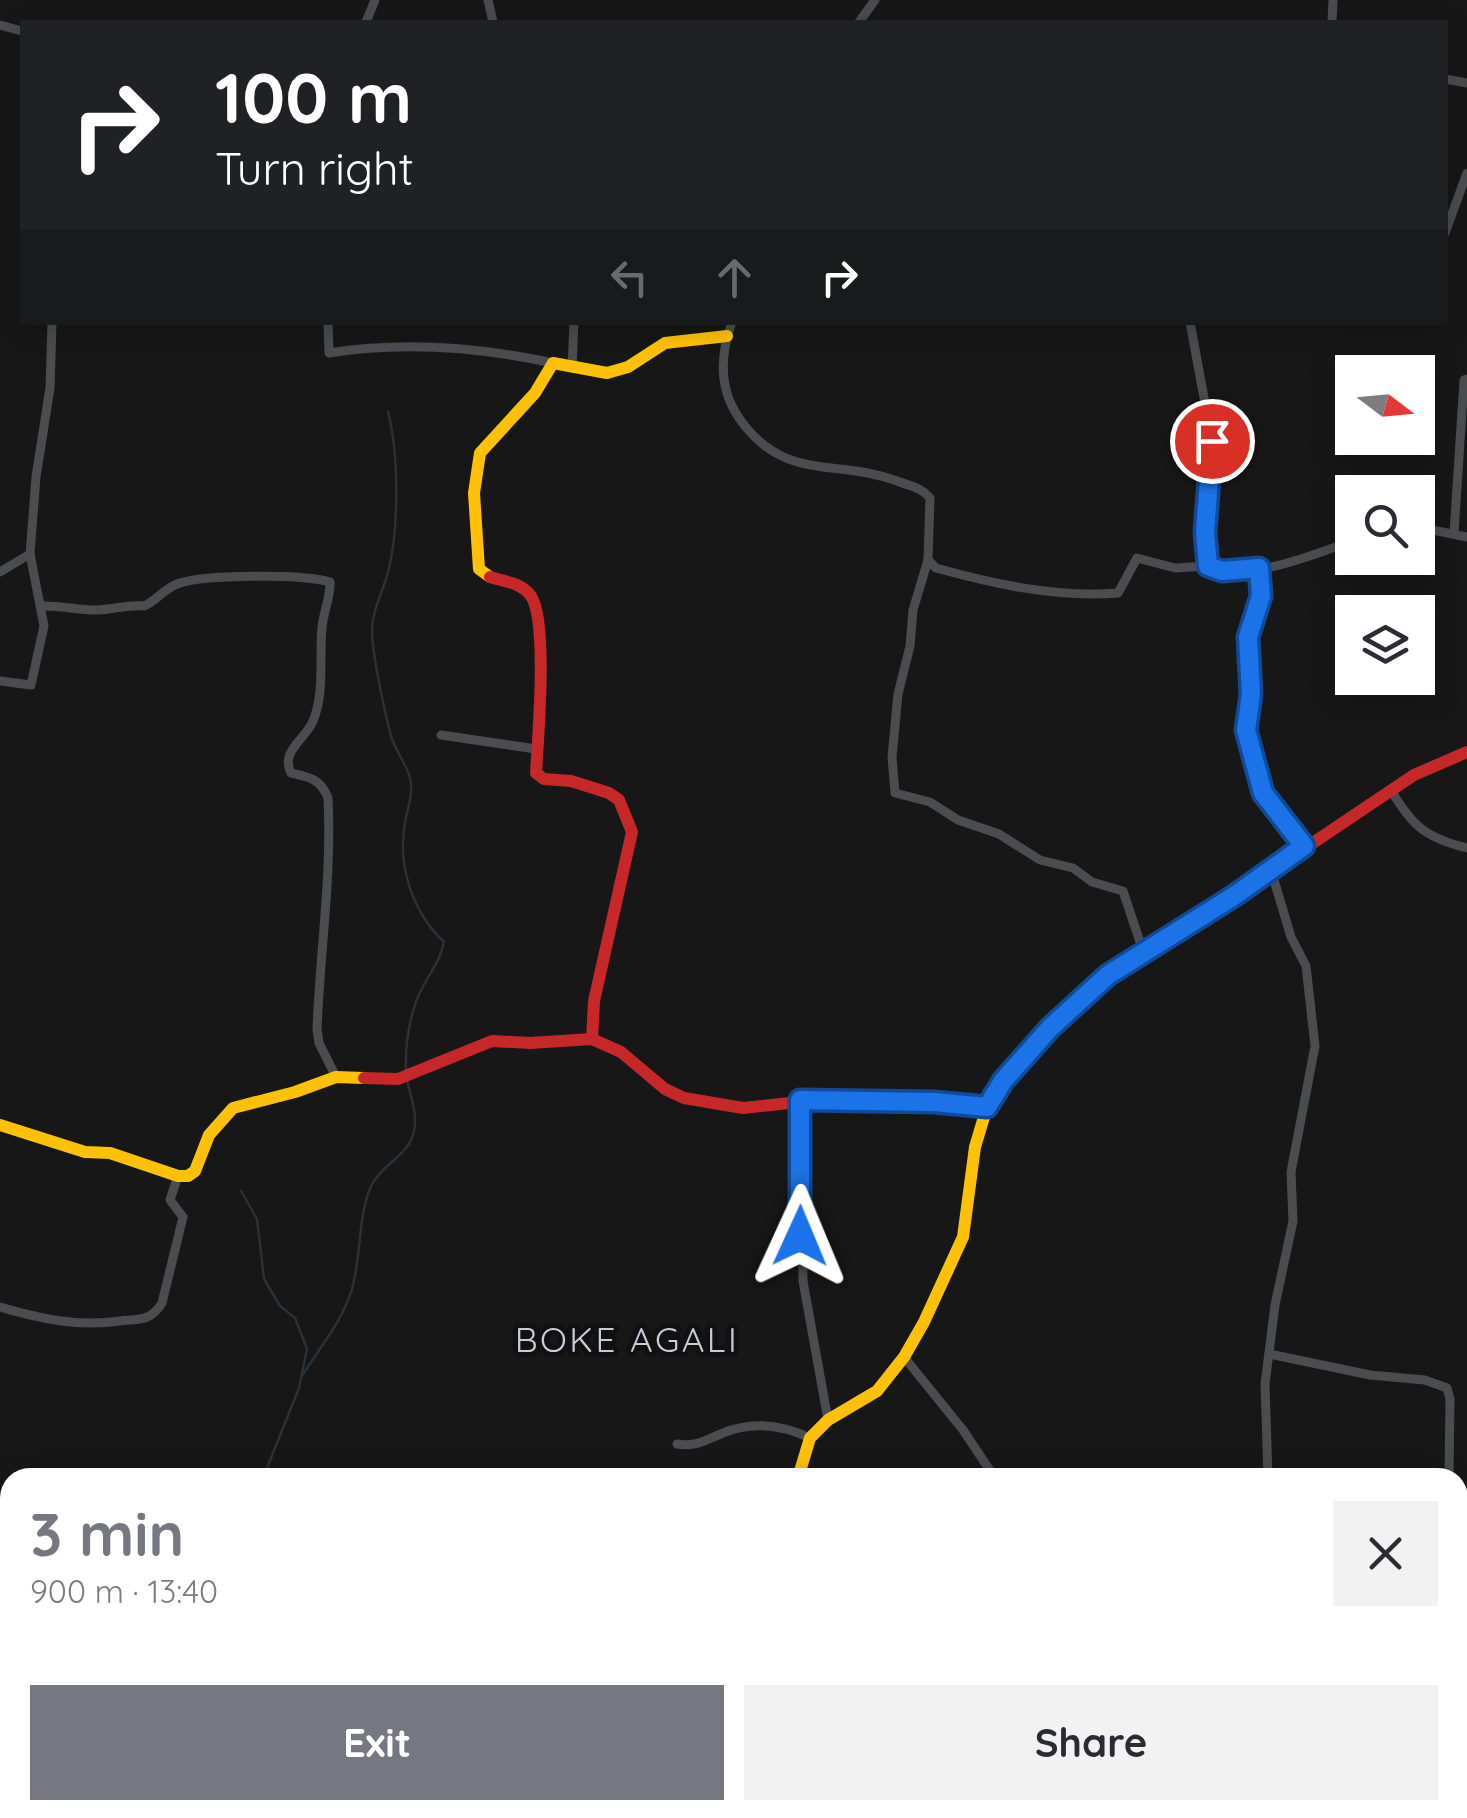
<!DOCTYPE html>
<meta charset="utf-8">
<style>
:root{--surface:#fff;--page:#f2f2f3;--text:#2b2b33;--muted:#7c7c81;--accent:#757880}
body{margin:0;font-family:Quicksand,sans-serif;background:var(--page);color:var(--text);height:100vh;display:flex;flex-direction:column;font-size:38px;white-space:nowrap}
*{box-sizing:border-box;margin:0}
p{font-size:32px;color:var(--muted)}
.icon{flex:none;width:55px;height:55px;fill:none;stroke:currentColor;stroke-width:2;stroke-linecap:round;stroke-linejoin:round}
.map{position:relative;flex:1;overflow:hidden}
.drawer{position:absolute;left:0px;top:1468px;width:1468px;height:352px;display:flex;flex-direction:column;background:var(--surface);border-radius:30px 30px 0 0;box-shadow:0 5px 25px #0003}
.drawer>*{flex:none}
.guide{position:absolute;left:20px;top:20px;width:1428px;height:305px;border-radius:0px;box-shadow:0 5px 25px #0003;background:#202124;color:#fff;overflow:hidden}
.needle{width:65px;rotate:106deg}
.buttons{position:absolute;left:1335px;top:355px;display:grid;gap:20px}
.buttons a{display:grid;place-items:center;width:100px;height:100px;border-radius:0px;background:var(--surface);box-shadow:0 5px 25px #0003;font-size:50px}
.pin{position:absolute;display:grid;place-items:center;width:85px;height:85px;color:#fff;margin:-42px;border:5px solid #fff;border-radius:50%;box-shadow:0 2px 10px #0007}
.me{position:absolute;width:110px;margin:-55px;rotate:1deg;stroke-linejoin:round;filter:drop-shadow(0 0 8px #0008)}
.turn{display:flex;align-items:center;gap:35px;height:210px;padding:0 30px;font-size:45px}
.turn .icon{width:130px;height:130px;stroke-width:2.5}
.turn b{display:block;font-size:70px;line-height:85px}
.lanes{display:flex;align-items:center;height:95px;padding:0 30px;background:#0003;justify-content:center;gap:50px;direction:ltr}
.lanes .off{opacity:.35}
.round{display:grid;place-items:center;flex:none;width:105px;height:105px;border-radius:0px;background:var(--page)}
.summary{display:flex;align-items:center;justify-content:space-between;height:170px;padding:0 30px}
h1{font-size:60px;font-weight:700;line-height:75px;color:var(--accent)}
.action{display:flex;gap:20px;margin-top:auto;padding:20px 30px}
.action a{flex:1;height:115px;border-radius:0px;background:var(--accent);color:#fff;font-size:40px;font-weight:700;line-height:115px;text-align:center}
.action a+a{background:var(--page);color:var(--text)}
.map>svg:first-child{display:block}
</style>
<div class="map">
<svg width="1467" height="1818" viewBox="0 0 1467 1818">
<rect width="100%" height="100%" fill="#171717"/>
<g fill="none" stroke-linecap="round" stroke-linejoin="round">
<g stroke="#2a3239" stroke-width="2.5">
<path d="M388 412C399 454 399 531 388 572 383 592 372 610 372 631 372 654 385 713 391 736 396 751 406 764 410 778 414 792 407 810 405 823 397 866 413 913 444 942 440 964 425 978 417 999 409 1021 405 1047 406 1071"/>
<polyline points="241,1191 257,1219 264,1279 280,1306 295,1318 307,1349 299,1388 263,1478"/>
<path d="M302 1376C320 1347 342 1322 352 1289 361 1257 358 1222 369 1191 379 1164 409 1157 414 1131 418 1114 410 1096 407 1079"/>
<polyline points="0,1639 10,1638"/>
</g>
<g stroke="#4b4c50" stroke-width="9">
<polyline points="488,0 493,22"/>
<polyline points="366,22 375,0"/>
<polyline points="859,22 875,0"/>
<polyline points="1332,22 1333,0"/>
<polyline points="0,25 22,31"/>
<polyline points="1445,79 1467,83"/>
<polyline points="1445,233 1467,173"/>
<path d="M328 322 329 353C404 341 479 347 553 363"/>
<path d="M732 322C720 355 719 389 739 418 784 483 835 458 897 481 910 486 921 487 930 498L928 560 936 568C994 584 1057 598 1118 593L1137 558 1175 568 1208 566"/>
<path d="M1190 322 1212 441 1205 532 1208 566C1250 582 1312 555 1352 541"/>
<polyline points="572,368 574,322"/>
<polyline points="1418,527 1467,537"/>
<polyline points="1454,533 1464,380 1467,379"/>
<polyline points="928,560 913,610 910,646 898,694 892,757 895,793 930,802 958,820 999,834 1040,860 1073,868 1092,882 1123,891 1143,951"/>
<polyline points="1259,568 1261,596 1249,637 1251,694 1246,730 1263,793 1304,846"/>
<polyline points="0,572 30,554"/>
<path d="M40 606C59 605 77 610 96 610 113 610 126 604 144 606 156 601 164 589 177 584 204 574 303 574 330 582 331 596 323 613 322 628 319 657 325 693 313 721 305 740 280 751 291 773 309 777 321 779 328 798 332 876 320 951 317 1029L319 1043 336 1077"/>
<polyline points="0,681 31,685 44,626 30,554 36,477 50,388 52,322"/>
<polyline points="441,735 536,749"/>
<path d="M1391 790C1412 826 1426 838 1467 848"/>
<polyline points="800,1100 803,1281 828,1420"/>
<path d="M0 1307C42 1319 77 1327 120 1321 140 1319 151 1321 162 1303L183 1217 170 1200 178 1176"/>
<polyline points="1269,1354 1370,1375 1425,1380 1447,1388 1450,1399 1449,1478"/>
<polyline points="904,1357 963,1430 995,1478"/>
<path d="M677 1444C697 1447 705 1440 723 1433 752 1421 782 1425 810 1438"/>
<polyline points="1268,1478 1265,1384 1275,1305 1293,1221 1291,1172 1315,1046 1306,966 1291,937 1271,870"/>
<polyline points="306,1810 306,1818"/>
<polyline points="1255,1810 1257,1818"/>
<polyline points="1385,1810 1386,1818"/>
<polyline points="1452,1810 1455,1818"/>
<polyline points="237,1818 239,1810"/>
<polyline points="562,1818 563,1810"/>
<polyline points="723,1818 726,1810"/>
<polyline points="836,1818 837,1810"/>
<polyline points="1071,1818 1073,1810"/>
</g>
<polyline stroke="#4caf50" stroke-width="12" points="1045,1810 1051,1818"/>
<g stroke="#ffc107" stroke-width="12">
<polyline points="490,577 479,569 474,493 480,453 535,393 553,363 607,373 628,367 665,343 727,336"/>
<polyline points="799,1102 831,1099 987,1107"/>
<polyline points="0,1125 85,1152 110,1153 178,1176 188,1176 195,1171 209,1135 233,1108 295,1092 336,1077 364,1078"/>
<polyline points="798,1478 810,1438 828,1420 877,1391 904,1357 924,1322 963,1237 975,1147 987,1107 995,1095"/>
<polyline points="1458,1630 1467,1629"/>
<polyline points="0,1794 10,1793"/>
</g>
<g stroke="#c62828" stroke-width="12">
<path d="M490 577C505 582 521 582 531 596 548 621 538 738 536 773L544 779 571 781 609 793 619 800 632 832 594 1001 592 1039"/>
<polyline points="364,1078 398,1079 492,1041 530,1043 592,1039 621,1052 665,1089 684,1098 743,1108 799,1102"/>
<polyline points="995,1095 1050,1028 1124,963 1234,896 1414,775 1467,752"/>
</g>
</g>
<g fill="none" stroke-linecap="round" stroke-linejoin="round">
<g stroke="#114b97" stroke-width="25">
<polyline id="route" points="800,1236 800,1100 934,1102 987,1107 1003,1081 1050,1028 1108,975 1234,896 1304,846 1263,793 1246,730 1251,694 1248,637 1261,596 1259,568 1222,571 1208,566 1205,532 1212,441"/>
</g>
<use href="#route" stroke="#1a73e8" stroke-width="18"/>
</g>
<g text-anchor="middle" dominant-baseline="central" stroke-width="10" stroke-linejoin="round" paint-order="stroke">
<g font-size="35" letter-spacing="2.5" fill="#c9ccd4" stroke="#111113">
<text x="627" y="1339">BOKE AGALI</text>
</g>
</g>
</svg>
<div class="buttons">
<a><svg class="needle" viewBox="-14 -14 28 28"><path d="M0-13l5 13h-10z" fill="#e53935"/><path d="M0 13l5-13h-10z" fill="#7c7c81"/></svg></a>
<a><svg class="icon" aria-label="search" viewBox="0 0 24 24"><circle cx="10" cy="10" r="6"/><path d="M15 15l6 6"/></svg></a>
<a><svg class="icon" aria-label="layers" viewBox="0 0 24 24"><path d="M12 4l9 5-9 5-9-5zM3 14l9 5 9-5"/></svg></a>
</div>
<div class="pin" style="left:1212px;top:441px;background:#d93025"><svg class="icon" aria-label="arrive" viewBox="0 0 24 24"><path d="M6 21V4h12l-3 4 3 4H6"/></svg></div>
<svg class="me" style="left:800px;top:1236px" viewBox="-20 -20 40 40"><path d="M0-17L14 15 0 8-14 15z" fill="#1a73e8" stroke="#fff" stroke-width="4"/></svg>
<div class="guide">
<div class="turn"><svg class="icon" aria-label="right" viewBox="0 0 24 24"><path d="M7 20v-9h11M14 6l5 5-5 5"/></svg><div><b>100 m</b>Turn right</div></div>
<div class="lanes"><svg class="icon off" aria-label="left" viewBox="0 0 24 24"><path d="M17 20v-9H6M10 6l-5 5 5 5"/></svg><svg class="icon off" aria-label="ahead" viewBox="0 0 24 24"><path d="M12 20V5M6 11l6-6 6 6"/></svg><svg class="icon" aria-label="right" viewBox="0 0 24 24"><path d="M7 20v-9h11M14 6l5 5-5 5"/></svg></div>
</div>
<section class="drawer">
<div class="summary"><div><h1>3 min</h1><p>900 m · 13:40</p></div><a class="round"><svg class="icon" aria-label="close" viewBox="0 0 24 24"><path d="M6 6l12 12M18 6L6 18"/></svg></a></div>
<div class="action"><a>Exit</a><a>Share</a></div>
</section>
</div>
